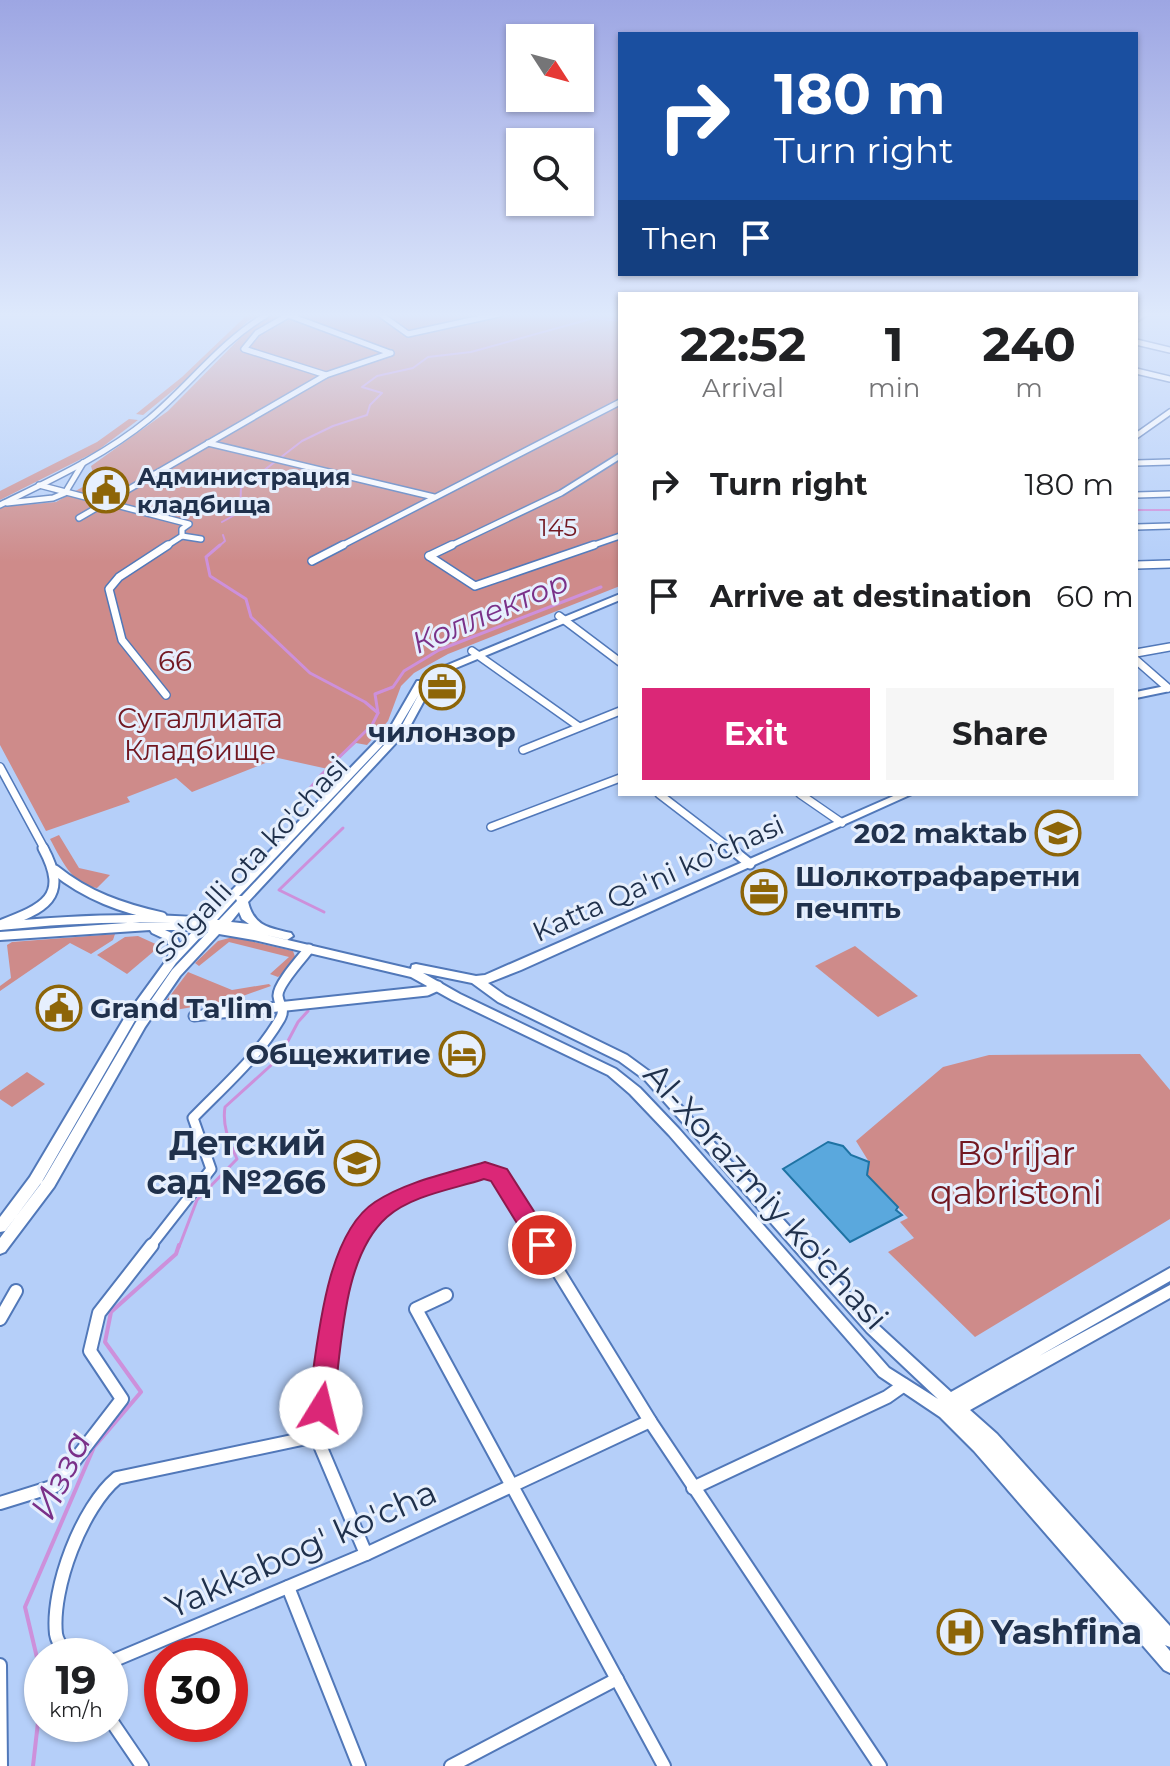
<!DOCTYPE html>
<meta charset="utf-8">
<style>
:root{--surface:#fff;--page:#f6f6f6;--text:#202124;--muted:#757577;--accent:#db2777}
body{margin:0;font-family:Montserrat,sans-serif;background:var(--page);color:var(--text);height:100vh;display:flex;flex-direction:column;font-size:30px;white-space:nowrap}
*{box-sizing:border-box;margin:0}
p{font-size:26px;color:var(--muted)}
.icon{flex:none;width:44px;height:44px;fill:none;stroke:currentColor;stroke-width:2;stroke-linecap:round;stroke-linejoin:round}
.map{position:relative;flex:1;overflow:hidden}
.sheet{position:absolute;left:618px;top:292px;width:520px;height:504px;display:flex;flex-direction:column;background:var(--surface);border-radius:0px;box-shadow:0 2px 6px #0004}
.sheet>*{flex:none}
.hud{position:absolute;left:618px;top:32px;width:520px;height:244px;border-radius:0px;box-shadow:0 2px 6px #0004;background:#1a4fa0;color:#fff;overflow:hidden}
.needle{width:52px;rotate:126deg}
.tools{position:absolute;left:506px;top:24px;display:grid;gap:16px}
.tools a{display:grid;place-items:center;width:88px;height:88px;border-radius:0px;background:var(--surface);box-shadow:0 2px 6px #0004;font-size:40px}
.speed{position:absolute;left:24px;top:1638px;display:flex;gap:16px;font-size:40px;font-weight:700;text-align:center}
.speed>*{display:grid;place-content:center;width:104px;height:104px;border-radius:50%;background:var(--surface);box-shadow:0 2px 6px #0004;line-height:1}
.speed small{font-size:20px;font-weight:400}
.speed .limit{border:12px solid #d22;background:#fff;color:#111}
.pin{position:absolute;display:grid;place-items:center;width:68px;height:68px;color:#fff;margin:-34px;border:4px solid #fff;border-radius:50%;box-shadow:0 2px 8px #0007}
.me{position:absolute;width:88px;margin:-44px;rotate:9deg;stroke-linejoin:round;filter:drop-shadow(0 0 6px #0008)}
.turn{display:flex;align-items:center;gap:28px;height:168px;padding:0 24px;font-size:36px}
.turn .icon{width:104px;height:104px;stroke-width:2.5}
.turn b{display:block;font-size:56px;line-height:68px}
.then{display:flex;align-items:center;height:76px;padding:0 24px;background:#0003;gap:16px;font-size:30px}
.eta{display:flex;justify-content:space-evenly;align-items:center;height:136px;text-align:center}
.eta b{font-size:48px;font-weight:700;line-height:56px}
.cta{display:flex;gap:16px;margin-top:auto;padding:16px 24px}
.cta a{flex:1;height:92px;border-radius:0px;background:var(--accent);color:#fff;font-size:32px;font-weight:700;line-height:92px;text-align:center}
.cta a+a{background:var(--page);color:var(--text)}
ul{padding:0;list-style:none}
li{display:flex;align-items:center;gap:24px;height:112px;padding:0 24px}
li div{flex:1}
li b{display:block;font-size:30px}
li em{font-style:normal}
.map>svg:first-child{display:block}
</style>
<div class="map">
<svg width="1170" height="1766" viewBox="0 0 1170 1766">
<rect width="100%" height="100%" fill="#b5cff9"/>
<g fill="#ce8b8a">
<polygon points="248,314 261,314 249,320 192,375 143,415 136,414 182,377"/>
<polygon points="273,314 620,314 620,586 448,654 414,673 401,686 388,721 367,745 356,743 328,769 278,758 192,792 176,778 127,797 130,802 46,831 0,745 0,507 56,502 95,480 91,466 168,411 250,328"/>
<polygon points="129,419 138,420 97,451 0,500 0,491 97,442"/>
<path d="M59 835 79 868 110 875 97 888C72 885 61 859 50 839Z"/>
<polygon points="115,934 113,940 91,954 70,943 0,991 0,986 11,978 7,945 12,942"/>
<polygon points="138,936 160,946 127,974 97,955 125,937"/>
<polygon points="233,937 293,951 297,962 278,977 270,974 289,957 229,942 199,966 195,963 218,941"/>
<polygon points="855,946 918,996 878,1017 815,966"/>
<polygon points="188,972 232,990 269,984 271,986 229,1001 157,1013"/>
<polygon points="1140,1054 1170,1090 1170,1219 975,1337 888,1252 914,1238 900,1222 908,1218 867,1175 869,1162 856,1141 943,1067 989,1055"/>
<polygon points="27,1072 45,1084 12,1107 0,1099 0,1091"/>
</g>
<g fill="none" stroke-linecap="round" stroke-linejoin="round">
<g stroke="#cd90db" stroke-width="2">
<polyline points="1136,510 1170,510"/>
<polyline points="222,522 240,512 241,488 302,441 333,426 367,415 370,405 382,393 362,387 377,376 413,368 428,357 471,352 594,318 620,321"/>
<polyline points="218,547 225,541 223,535"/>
</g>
<g stroke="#cd90db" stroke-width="3">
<polyline points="220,545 206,557 210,576 246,599 251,617 310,673 365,702 378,713"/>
<polyline points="287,816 321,775 372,725 378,713 375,694 393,687 404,671 439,650 601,587"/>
<polyline points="324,912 279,890 343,828"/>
<path d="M179 1247 197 1200 237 1159C229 1141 222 1126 225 1107L279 1058 298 1022 308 1011"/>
</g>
<g stroke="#cd90db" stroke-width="4">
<polyline points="42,1679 25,1607 94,1447 141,1392 105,1342 111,1312 176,1254 179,1245"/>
<polyline points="33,1766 42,1687"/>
</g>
</g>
<polygon fill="#5aa8dd" stroke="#1e73a4" stroke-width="2" points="828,1142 843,1146 851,1155 869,1162 867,1175 898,1207 896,1210 902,1215 850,1242 783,1169"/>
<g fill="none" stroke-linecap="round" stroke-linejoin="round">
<g stroke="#5178b9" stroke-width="8">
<g id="minor-far3">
<polyline points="290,314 257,333 244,349 326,375"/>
<polyline points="380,314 408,334 499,314"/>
<polyline points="288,315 390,353"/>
<polyline points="1136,342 1170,350"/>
<polyline points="1136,371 1170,379"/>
<polyline points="1136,436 1170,412"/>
<polyline points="208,443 434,497"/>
<polyline points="1136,463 1170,462"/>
<polyline points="39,485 189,524 182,529 182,536 165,547"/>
<polyline points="1136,495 1170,494"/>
<polyline points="7,503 53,498 65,493 83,463"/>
<path d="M0 505C51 480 104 456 149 419 190 385 221 341 268 314"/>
<polyline points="79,518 326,375 391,353"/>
<polyline points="1136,527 1170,526"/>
<polyline points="182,536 201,539"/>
<polyline points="339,547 620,402"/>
<polyline points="448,547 561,493 620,456"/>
<polyline points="588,547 620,536"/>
</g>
</g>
<g stroke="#5178b9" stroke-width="10">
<g id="minor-far2">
<polyline points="429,556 452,545"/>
<polyline points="429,556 475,586 594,545"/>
<polyline points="312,561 343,545"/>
<polyline points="1136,565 1170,564"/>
<polyline points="559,616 620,662"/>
<polyline points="472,651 578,726"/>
<polyline points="1136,653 1170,647"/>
<polyline points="1136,660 1168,688"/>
<polyline points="166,695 122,640 109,589 119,577 168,545"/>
<polyline points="523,750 620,711"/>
<polyline points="0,767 45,850"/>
<polyline points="659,794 732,850"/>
<polyline points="800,794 842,823"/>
<polyline points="491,827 620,778"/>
</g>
</g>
<g stroke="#5178b9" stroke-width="13">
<g id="minor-far1">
<polyline points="730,848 750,864"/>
<path d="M55 870C87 896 122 908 162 917"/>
<path d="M0 925C44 908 70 898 43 848"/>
<polyline points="194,1016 427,991 438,986"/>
<path d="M150 1247 211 1169 193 1118C223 1087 258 1057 280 1019 286 1008 279 1006 278 996 277 985 302 958 309 949"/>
<polyline points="355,1247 373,1216 397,1199 485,1170 499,1175 544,1247"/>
</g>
</g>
<g stroke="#5178b9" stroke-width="16">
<g id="minor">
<polyline points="356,1245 342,1270 316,1436 366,1554"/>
<polyline points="542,1245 650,1421 880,1766"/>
<polyline points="446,1295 416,1309 664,1766"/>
<polyline points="0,1319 16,1291"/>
<polyline points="693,1488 887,1397 904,1385"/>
<polyline points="0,1503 55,1486 122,1399 90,1351 99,1313 152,1245"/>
<polyline points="288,1587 359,1766"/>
<path d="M68 1656C63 1649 57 1642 56 1634 51 1588 82 1507 117 1478L316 1436"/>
<polyline points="110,1662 366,1554 650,1421"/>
<polyline points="0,1665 1,1766"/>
<polyline points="110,1719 142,1766"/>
<polyline points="451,1766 617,1679"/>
</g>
</g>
<g stroke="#5178b9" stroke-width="4">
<g id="secondary">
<polygon points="1140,314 1148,314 1136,322 1136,317"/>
<path d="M620 594V600L451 670 432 686 408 730 248 902C254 927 270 928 291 933L293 936 287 940 262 934 411 969 412 965 416 964 476 976 485 975 898 794H912L521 970 488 983 506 996 627 1055 653 1074 877 1324 951 1392 1170 1268V1281L1039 1356 1170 1285V1298L970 1410 997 1434 1170 1626V1647L1165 1645 1170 1651V1673L1164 1670 974 1451 940 1417 879 1376 669 1135 630 1094 608 1075 452 1000 411 977 254 940 219 934 180 976 145 1027 54 1187 5 1252 0 1254V1238L44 1179 136 1022 172 970 208 932 206 931 176 963 134 1022 40 1185 5 1231 0 1232V1217L30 1177 125 1017 168 958 169 947 167 940 152 933 150 930 0 940V932L140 922 172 923C114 921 57 924 0 930V922C69 916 137 912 205 918L391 726 417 681H423L424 683 445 666ZM419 694 401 727 242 896H239L398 729ZM236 899 237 901 219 920H217ZM239 912 242 919 249 924 231 922ZM165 930H194L180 945 176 935ZM423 973 472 983 498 1002 619 1061 645 1080 867 1332 938 1399 889 1368 679 1129 640 1088 616 1069 460 994Z"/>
<polygon points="1170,685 1170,691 1136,698 1136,692"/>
</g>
</g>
<use href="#minor-far3" stroke="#fff" stroke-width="5"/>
<use href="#minor-far2" stroke="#fff" stroke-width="7"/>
<use href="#minor-far1" stroke="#fff" stroke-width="9"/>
<use href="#minor" stroke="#fff" stroke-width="12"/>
<use href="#secondary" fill="#fff" fill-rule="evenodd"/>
</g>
<linearGradient id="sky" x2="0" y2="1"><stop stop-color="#9da6e3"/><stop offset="0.56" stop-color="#dee9fc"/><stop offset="1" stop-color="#dee9fc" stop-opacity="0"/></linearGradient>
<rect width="1170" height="562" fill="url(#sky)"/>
<path fill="#db2777" stroke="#8e194d" stroke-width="2" d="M485 1162 507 1169 551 1238 554 1245 551 1251 542 1254 534 1251 491 1181 484 1179C454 1189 412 1195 387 1217 341 1258 342 1351 333 1408L330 1416 321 1419 312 1416 308 1408C317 1352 323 1236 375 1202 407 1181 449 1173 485 1162Z"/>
<defs>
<g id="civic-ring" transform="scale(2.3)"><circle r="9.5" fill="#e6effd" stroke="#8d6508" stroke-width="1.5"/><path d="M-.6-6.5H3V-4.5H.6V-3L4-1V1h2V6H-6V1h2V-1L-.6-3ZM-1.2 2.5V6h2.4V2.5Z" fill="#8d6508"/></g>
<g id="office-ring" transform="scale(2.3)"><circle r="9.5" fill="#e6effd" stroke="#8d6508" stroke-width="1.5"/><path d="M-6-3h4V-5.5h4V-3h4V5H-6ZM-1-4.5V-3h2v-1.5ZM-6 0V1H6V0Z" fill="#8d6508"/></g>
<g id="school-ring" transform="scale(2.3)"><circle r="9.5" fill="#e6effd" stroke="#8d6508" stroke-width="1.5"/><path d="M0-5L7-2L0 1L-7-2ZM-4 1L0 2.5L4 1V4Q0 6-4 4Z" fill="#8d6508"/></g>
<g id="hotel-ring" transform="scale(2.3)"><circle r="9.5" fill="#e6effd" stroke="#8d6508" stroke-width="1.5"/><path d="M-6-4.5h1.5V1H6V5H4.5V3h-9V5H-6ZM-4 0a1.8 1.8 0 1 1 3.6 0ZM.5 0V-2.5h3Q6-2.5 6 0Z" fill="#8d6508"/></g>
<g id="hospital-ring" transform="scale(2.3)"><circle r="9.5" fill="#e6effd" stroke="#8d6508" stroke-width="1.5"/><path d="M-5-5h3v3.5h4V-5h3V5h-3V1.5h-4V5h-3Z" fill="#8d6508"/></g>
</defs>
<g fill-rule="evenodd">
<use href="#civic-ring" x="106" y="490"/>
<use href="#office-ring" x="442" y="687"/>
<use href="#school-ring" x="1058" y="833"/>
<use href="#office-ring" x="764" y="892"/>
<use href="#civic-ring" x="59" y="1008"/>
<use href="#hotel-ring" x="462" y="1054"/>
<use href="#school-ring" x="357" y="1163"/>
<use href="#hospital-ring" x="960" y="1632"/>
</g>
<g text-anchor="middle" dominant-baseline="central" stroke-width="6" stroke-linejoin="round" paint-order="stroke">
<g font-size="24" font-weight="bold" fill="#20314c" stroke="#e6effd" text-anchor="start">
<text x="137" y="476">Администрация<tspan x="137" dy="28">кладбища</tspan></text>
</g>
<g font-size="24" fill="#721822" stroke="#e6effd">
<text x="558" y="527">145</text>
</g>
<g font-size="28" fill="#721822" stroke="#e6effd">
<text x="175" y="661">66</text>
<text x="200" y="718">Сугаллиата<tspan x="200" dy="32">Кладбище</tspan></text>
</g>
<g font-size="28" font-weight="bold" fill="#20314c" stroke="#e6effd" text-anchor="end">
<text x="442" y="732" text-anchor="middle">чилонзор</text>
<text x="1027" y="833">202 maktab</text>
<text x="795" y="876" text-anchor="start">Шолкотрафаретни<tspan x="795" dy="32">печпть</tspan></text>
<text x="90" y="1008" text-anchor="start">Grand Ta'lim</text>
<text x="431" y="1054">Общежитие</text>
</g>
<g font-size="28" fill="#20314c" stroke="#e6effd">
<text transform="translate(251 859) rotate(-47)">So'galli ota ko'chasi</text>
<text transform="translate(658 878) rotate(-24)">Katta Qa'ni ko'chasi</text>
</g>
<g font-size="30" font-style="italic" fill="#7a3189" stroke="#e6effd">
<text transform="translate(490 612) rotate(-23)">Коллектор</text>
</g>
<g font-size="34" font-weight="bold" fill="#20314c" stroke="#e6effd" text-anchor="end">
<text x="326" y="1143">Детский<tspan x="326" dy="39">сад №266</tspan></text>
<text x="991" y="1632" text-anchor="start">Yashfina</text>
</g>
<g font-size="34" fill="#721822" stroke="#e6effd">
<text x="1016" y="1153">Bo'rijar<tspan x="1016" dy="39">qabristoni</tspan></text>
</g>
<g font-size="34" fill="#20314c" stroke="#e6effd">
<text transform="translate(766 1196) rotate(48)">Al-Xorazmiy ko'chasi</text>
<text transform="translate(301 1549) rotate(-24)">Yakkabog' ko'cha</text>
</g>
<g font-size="36" font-style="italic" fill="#7a3189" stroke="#e6effd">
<text transform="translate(60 1475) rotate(-64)">Изза</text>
</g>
</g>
</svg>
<div class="tools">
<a><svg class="needle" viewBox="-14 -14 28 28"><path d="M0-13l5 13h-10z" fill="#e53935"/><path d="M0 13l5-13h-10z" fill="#757577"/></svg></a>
<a><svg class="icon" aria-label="search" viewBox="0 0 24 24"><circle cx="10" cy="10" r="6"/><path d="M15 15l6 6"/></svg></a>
</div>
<div class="speed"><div>19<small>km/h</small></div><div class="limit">30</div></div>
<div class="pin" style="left:542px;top:1245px;background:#d93025"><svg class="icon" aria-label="arrive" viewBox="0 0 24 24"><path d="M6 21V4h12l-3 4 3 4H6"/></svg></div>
<svg class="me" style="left:321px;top:1408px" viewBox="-20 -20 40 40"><circle r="19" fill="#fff"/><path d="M0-13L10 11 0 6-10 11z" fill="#db2777"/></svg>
<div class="hud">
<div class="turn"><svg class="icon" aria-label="right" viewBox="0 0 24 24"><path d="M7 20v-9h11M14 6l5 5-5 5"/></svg><div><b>180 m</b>Turn right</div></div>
<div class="then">Then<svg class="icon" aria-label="arrive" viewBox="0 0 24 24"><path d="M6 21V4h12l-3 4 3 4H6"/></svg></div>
</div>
<section class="sheet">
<div class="eta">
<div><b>22:52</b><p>Arrival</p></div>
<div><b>1</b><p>min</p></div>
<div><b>240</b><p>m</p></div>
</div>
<ul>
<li><svg class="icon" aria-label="right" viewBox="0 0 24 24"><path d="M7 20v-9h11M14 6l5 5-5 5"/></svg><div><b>Turn right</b></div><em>180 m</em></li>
<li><svg class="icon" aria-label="arrive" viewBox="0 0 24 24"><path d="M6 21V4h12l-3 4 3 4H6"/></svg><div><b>Arrive at destination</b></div><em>60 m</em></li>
</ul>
<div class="cta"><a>Exit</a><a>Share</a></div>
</section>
</div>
